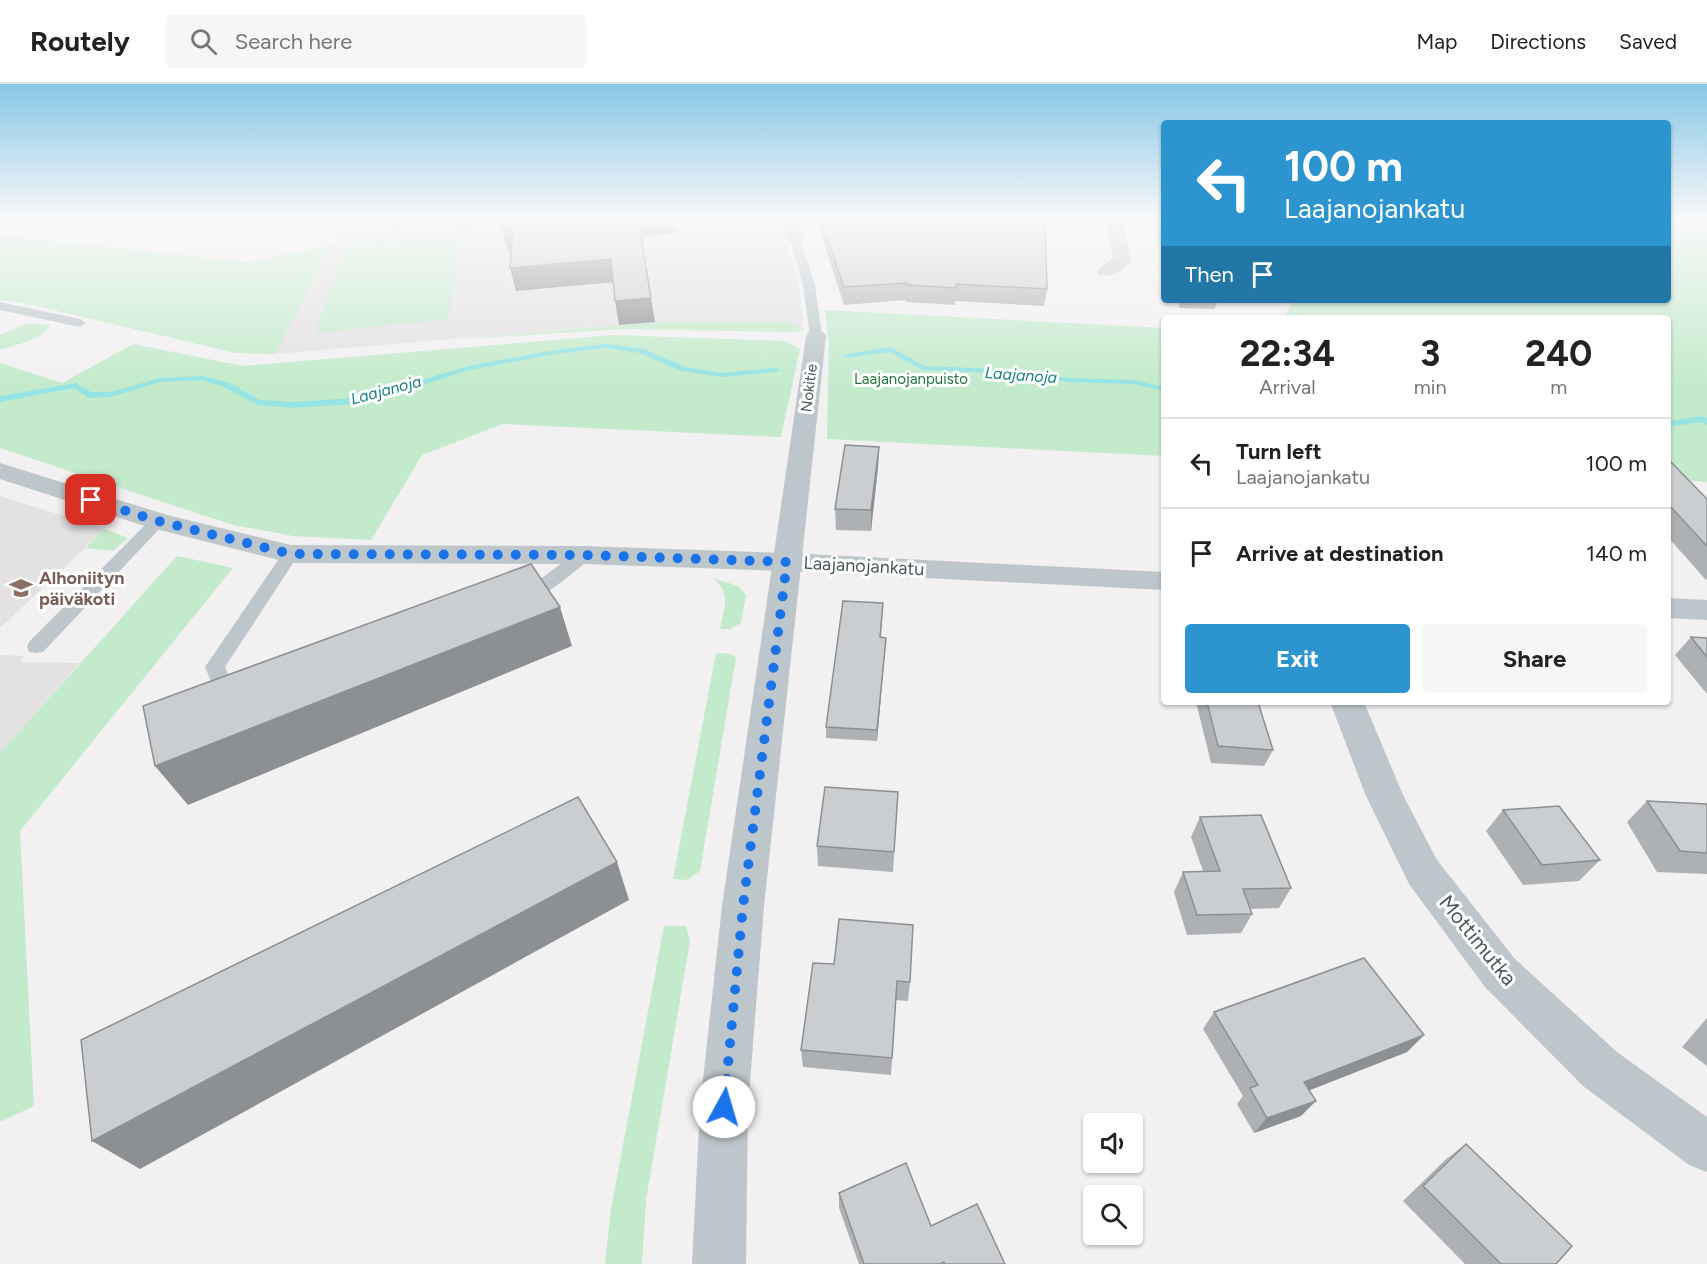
<!DOCTYPE html>
<meta charset="utf-8">
<style>
:root{--surface:#fff;--page:#f6f6f6;--text:#222;--muted:#767676;--line:#e0e0e0;--accent:#2c95d0}
body{margin:0;font-family:Figtree,sans-serif;background:var(--page);color:var(--text);height:100vh;display:flex;flex-direction:column;font-size:22px;white-space:nowrap}
*{box-sizing:border-box;margin:0}
p{font-size:20px;color:var(--muted)}
.icon{flex:none;width:33px;height:33px;fill:none;stroke:currentColor;stroke-width:2;stroke-linecap:round;stroke-linejoin:round}
.map{position:relative;flex:1;overflow:hidden}
.sheet{position:absolute;left:1161px;top:231px;width:510px;height:390px;display:flex;flex-direction:column;background:var(--surface);border-radius:6px;box-shadow:0 2px 4px #0004}
.sheet>*{flex:none}
.top-card{position:absolute;left:1161px;top:36px;width:510px;height:183px;border-radius:6px;box-shadow:0 2px 4px #0004;background:#2c95d0;color:#fff;overflow:hidden}
.controls{position:absolute;left:1083px;top:1029px;display:grid;gap:12px}
.controls a{display:grid;place-items:center;width:60px;height:60px;border-radius:6px;background:var(--surface);box-shadow:0 2px 4px #0004;font-size:30px}
.pin{position:absolute;display:grid;place-items:center;width:51px;height:51px;color:#fff;margin:-26px;border-radius:12px;box-shadow:0 3px 9px #0006}
.me{position:absolute;width:66px;margin:-33px;rotate:6deg;stroke-linejoin:round;filter:drop-shadow(0 0 4px #0008)}
.turn{display:flex;align-items:center;gap:21px;height:126px;padding:0 24px;font-size:27px}
.turn .icon{width:78px;height:78px;stroke-width:2.5}
.turn b{display:block;font-size:42px;line-height:51px}
.then{display:flex;align-items:center;height:57px;padding:0 24px;background:#0003;gap:12px;font-size:22px}
.eta{display:flex;justify-content:space-evenly;align-items:center;height:102px;text-align:center}
.eta b{font-size:36px;font-weight:700;line-height:42px}
.cta{display:flex;gap:12px;margin-top:auto;padding:12px 24px}
.cta a{flex:1;height:69px;border-radius:6px;background:var(--accent);color:#fff;font-size:24px;font-weight:700;line-height:69px;text-align:center}
.cta a+a{background:var(--page);color:var(--text)}
ul{padding:0;list-style:none}
li{display:flex;align-items:center;gap:18px;height:90px;padding:0 24px;border-top:2px solid var(--line)}
li div{flex:1}
li b{display:block;font-size:22px}
li em{font-style:normal}
header{display:flex;align-items:center;gap:36px;box-sizing:border-box;height:84px;padding:0 30px;background:var(--surface);border-bottom:2px solid var(--line)}
header strong{font-size:28px}
nav{display:flex;gap:33px;margin-inline-start:auto;font-size:21px}
.search{width:420px;height:54px;background:var(--page);display:flex;align-items:center;gap:15px;box-sizing:border-box;padding:0 21px;border-radius:6px;color:var(--muted);font-size:22px}
.map>svg:first-child{display:block}
</style>
<header>
<strong>Routely</strong>
<div class="search"><svg class="icon" aria-label="search" viewBox="0 0 24 24"><circle cx="10" cy="10" r="6"/><path d="M15 15l6 6"/></svg>Search here</div>
<nav><a>Map</a><a>Directions</a><a>Saved</a></nav>
</header>
<div class="map">
<svg width="1707" height="1180" viewBox="0 0 1707 1180">
<rect width="100%" height="100%" fill="#f2f0f1"/>
<g fill="#e3e1e2">
<polygon points="456,135 775,135 790,168 799,202 804,246 788,238 655,238 275,270 332,161 341,147 455,137"/>
<polygon points="0,412 105,445 0,544"/>
<polygon points="0,571 24,572 20,578 80,579 0,669"/>
</g>
<g fill="#c3ebcb">
<polygon points="353,135 456,135 455,137 341,147"/>
<polygon points="1668,140 1707,148 1707,398 1668,396 1668,234 1284,234 1293,216 1668,216"/>
<polygon points="0,151 248,178 332,161 275,270 236,269 32,221 0,216"/>
<polygon points="460,151 449,235 315,249 346,161"/>
<polygon points="825,226 1164,244 1164,372 827,355 829,259"/>
<polygon points="655,238 788,238 804,246 795,248 627,245 462,255"/>
<path d="M28 239 50 241C44 256 14 261 0 266V251Z"/>
<polygon points="614,251 785,257 800,265 781,353 503,340 422,371 371,456 293,452 233,441 0,364 0,279 62,299 133,260 243,282"/>
<polygon points="105,445 128,454 113,467 86,464"/>
<polygon points="177,472 233,484 20,747 34,1022 0,1038 0,669"/>
<path d="M713 494 738 502 746 511 741 539 730 545H720C724 524 732 510 713 494Z"/>
<polygon points="716,569 732,570 736,574 700,787 687,796 673,795"/>
<polygon points="664,842 686,842 690,857 646,1116 642,1180 605,1180 611,1125"/>
</g>
<g fill="none" stroke-linecap="round" stroke-linejoin="round">
<g fill="#95e3e3" fill-rule="evenodd">
<polygon points="606,260 644,265 686,283 722,289 776,284 780,286 776,288 722,293 681,287 639,269 606,264 555,270 469,286 398,309 354,320 293,324 258,321 224,303 202,296 160,298 111,313 89,314 74,304 0,318 0,312 76,299 91,308 111,308 160,294 202,292 230,299 260,316 293,318 354,314 392,305 468,282 555,266"/>
<polygon points="890,263 925,282 1019,286 1069,294 1132,296 1164,303 1164,307 1132,300 1069,298 1019,290 923,286 889,268 847,274 843,272 847,270"/>
<polygon points="1703,332 1707,334 1707,341 1701,338 1668,343 1668,337"/>
</g>
<g fill="#bdc7cb" fill-rule="evenodd">
<polygon points="461,135 471,135 469,150 460,148"/>
<polygon points="795,153 800,156 815,201 822,252 816,256 810,252 803,201 790,156"/>
<polygon points="0,218 80,235 86,239 80,243 0,226"/>
<polygon points="158,432 164,434 166,437 164,440 43,568 36,569 29,568 27,563 29,558 152,434"/>
<polygon points="291,465 297,466 299,470 225,583 239,618 236,623 229,625 222,623 205,583 285,466"/>
<path d="M584 466 590 467 592 471 590 475C573 488 537 523 515 517L512 513 515 509 527 505 578 467Z"/>
</g>
<g fill="#bdc7cb" fill-rule="evenodd">
<polygon points="777,135 793,135 804,156 801,160 789,160"/>
<path d="M1106 135H1122L1131 176C1124 186 1112 194 1099 191L1097 187 1113 174Z"/>
<polygon points="816,246 823,248 826,252 764,822 748,1023 746,1180 692,1180 700,1023 722,822 806,252 809,248"/>
<polygon points="1330,618 1364,618 1403,711 1437,776 1515,875 1617,968 1707,1033 1707,1088 1689,1081 1583,1002 1485,903 1409,800 1366,712"/>
</g>
<g fill="#bdc7cb" fill-rule="evenodd">
<polygon points="0,379 167,431 291,461 584,462 787,469 1164,488 1164,506 787,487 584,480 291,479 148,443 0,395"/>
<polygon points="1668,514 1707,516 1707,536 1668,534"/>
</g>
</g>
<g fill="#aeb1b4">
<polygon points="817,135 1045,135 1047,205 1044,222 955,217 955,221 905,218 906,216 844,221 817,138"/>
<polygon points="1152,135 1164,135 1164,173"/>
<polygon points="1177,216 1217,216 1215,225 1180,224"/>
<polygon points="879,363 878,383 871,447 836,446 835,425"/>
<polygon points="1668,378 1707,415 1707,496 1705,495 1668,453"/>
<polygon points="883,519 881,554 885,565 877,657 826,654 826,643"/>
<polygon points="1691,553 1707,554 1707,610 1675,571"/>
<polygon points="1196,618 1258,618 1273,666 1264,682 1211,679"/>
<polygon points="898,708 893,788 818,782 817,762"/>
<polygon points="1647,717 1707,720 1707,790 1657,788 1627,738"/>
<polygon points="1503,726 1600,776 1579,797 1523,801 1486,747"/>
<polygon points="1200,733 1291,804 1279,824 1250,825 1252,830 1241,849 1187,851 1174,808 1183,788 1203,787 1191,753"/>
<polygon points="813,879 910,898 908,917 896,916 891,991 803,983 801,966"/>
<polygon points="1214,928 1424,951 1407,968 1309,1006 1301,1032 1254,1049 1237,1020 1243,1012 1203,945"/>
<polygon points="1707,934 1707,982 1682,963"/>
<polygon points="1466,1060 1556,1180 1465,1180 1403,1117 1445,1076"/>
<polygon points="839,1109 931,1142 1005,1180 859,1180 839,1124"/>
</g>
<g fill="#8d9092">
<polygon points="638,135 679,135 680,137 675,138 677,148 641,153"/>
<polygon points="513,144 518,167 508,167 502,145"/>
<polygon points="611,175 615,198 516,207 510,184"/>
<polygon points="651,214 655,238 619,241 615,217"/>
<polygon points="879,363 878,383 871,447 871,426"/>
<polygon points="560,523 572,562 188,721 155,682"/>
<polygon points="886,554 885,565 877,657 877,646"/>
<polygon points="617,778 629,816 140,1085 92,1057"/>
<polygon points="1424,951 1407,968 1290,1014 1304,998"/>
<polygon points="1316,1017 1301,1032 1254,1049 1267,1034"/>
</g>
<g fill="#caced1" stroke="#8d9092" stroke-width="1.5">
<polygon points="503,135 638,135 651,214 615,217 611,175 510,184 513,144 502,145"/>
<polygon points="821,135 1045,135 1047,205 956,200 956,204 906,201 907,199 844,203"/>
<polygon points="1161,135 1164,135 1164,145"/>
<polygon points="845,361 879,363 871,426 835,425"/>
<polygon points="1668,378 1671,378 1707,415 1707,462 1668,420"/>
<polygon points="531,480 560,523 155,682 143,622"/>
<polygon points="843,517 883,519 880,553 886,554 877,646 826,643"/>
<polygon points="1691,553 1707,554 1707,573"/>
<polygon points="1207,618 1258,618 1273,666 1218,662"/>
<polygon points="825,703 898,708 894,768 817,762"/>
<polygon points="578,713 617,778 92,1057 81,956"/>
<polygon points="1647,717 1707,720 1707,769 1680,767"/>
<polygon points="1559,722 1600,776 1542,781 1503,726"/>
<polygon points="1261,731 1291,804 1243,805 1252,830 1197,831 1183,788 1220,787 1200,733"/>
<polygon points="839,835 913,841 910,898 897,897 892,974 801,966 813,879 834,880"/>
<polygon points="1364,874 1424,951 1304,998 1316,1017 1267,1034 1250,1004 1258,1001 1214,928"/>
<polygon points="1466,1060 1572,1162 1556,1180 1501,1180 1423,1102"/>
<polygon points="906,1079 931,1142 977,1120 1005,1180 945,1180 944,1178 940,1180 864,1180 839,1109"/>
</g>
<linearGradient id="sky" x2="0" y2="1"><stop stop-color="#87c7e6"/><stop offset="0.45" stop-color="#f9f8f9"/><stop offset="1" stop-color="#f9f8f9" stop-opacity="0"/></linearGradient>
<rect width="1707" height="300" fill="url(#sky)"/>
<g fill="none" stroke-linecap="round" stroke-linejoin="round">
<polyline stroke="#1a73e8" stroke-width="10" stroke-dasharray="0 18" points="91,416 158,437 291,470 584,471 787,478 743,822 724,1023"/>
</g>
<defs>
<g id="school-bare" transform="scale(1.8)"><path d="M0-5L7-2L0 1L-7-2ZM-4 1L0 2.5L4 1V4Q0 6-4 4Z" fill="#8d6e63" stroke="#fff" stroke-width="2.5" paint-order="stroke"/></g>
</defs>
<g fill-rule="evenodd">
<use href="#school-bare" x="21" y="504"/>
</g>
<g text-anchor="middle" dominant-baseline="central" stroke-width="6" stroke-linejoin="round" paint-order="stroke">
<g font-size="15" fill="#21763b" stroke="#fff">
<text x="911" y="295">Laajanojanpuisto</text>
</g>
<g font-size="15" fill="#4a575b" stroke="#fff">
<text transform="translate(809 304) rotate(-83)">Nokitie</text>
</g>
<g font-size="16" font-style="italic" fill="#198081" stroke="#fff">
<text transform="translate(1021 291) rotate(4)">Laajanoja</text>
<text transform="translate(386 306) rotate(-15)">Laajanoja</text>
</g>
<g font-size="18" fill="#4a575b" stroke="#fff">
<text transform="translate(864 482) rotate(3)">Laajanojankatu</text>
</g>
<g font-size="18" font-weight="bold" fill="#785e54" stroke="#fff" text-anchor="start">
<text x="39" y="494">Alhoniityn<tspan x="39" dy="21">päiväkoti</tspan></text>
</g>
<g font-size="21" fill="#4a575b" stroke="#fff">
<text transform="translate(1478 856) rotate(51)">Mottimutka</text>
</g>
</g>
</svg>
<div class="controls">
<a><svg class="icon" aria-label="sound" viewBox="0 0 24 24"><path d="M4 9h4l5-4v14l-5-4H4zM17 9q2 3 0 6"/></svg></a>
<a><svg class="icon" aria-label="search" viewBox="0 0 24 24"><circle cx="10" cy="10" r="6"/><path d="M15 15l6 6"/></svg></a>
</div>
<div class="pin" style="left:91px;top:416px;background:#d93025"><svg class="icon" aria-label="arrive" viewBox="0 0 24 24"><path d="M6 21V4h12l-3 4 3 4H6"/></svg></div>
<svg class="me" style="left:724px;top:1023px" viewBox="-20 -20 40 40"><circle r="19" fill="#fff"/><path d="M0-13L10 11 0 6-10 11z" fill="#1a73e8"/></svg>
<div class="top-card">
<div class="turn"><svg class="icon" aria-label="left" viewBox="0 0 24 24"><path d="M17 20v-9H6M10 6l-5 5 5 5"/></svg><div><b>100 m</b>Laajanojankatu</div></div>
<div class="then">Then<svg class="icon" aria-label="arrive" viewBox="0 0 24 24"><path d="M6 21V4h12l-3 4 3 4H6"/></svg></div>
</div>
<section class="sheet">
<div class="eta">
<div><b>22:34</b><p>Arrival</p></div>
<div><b>3</b><p>min</p></div>
<div><b>240</b><p>m</p></div>
</div>
<ul>
<li><svg class="icon" aria-label="left" viewBox="0 0 24 24"><path d="M17 20v-9H6M10 6l-5 5 5 5"/></svg><div><b>Turn left</b><p>Laajanojankatu</p></div><em>100 m</em></li>
<li><svg class="icon" aria-label="arrive" viewBox="0 0 24 24"><path d="M6 21V4h12l-3 4 3 4H6"/></svg><div><b>Arrive at destination</b></div><em>140 m</em></li>
</ul>
<div class="cta"><a>Exit</a><a>Share</a></div>
</section>
</div>
